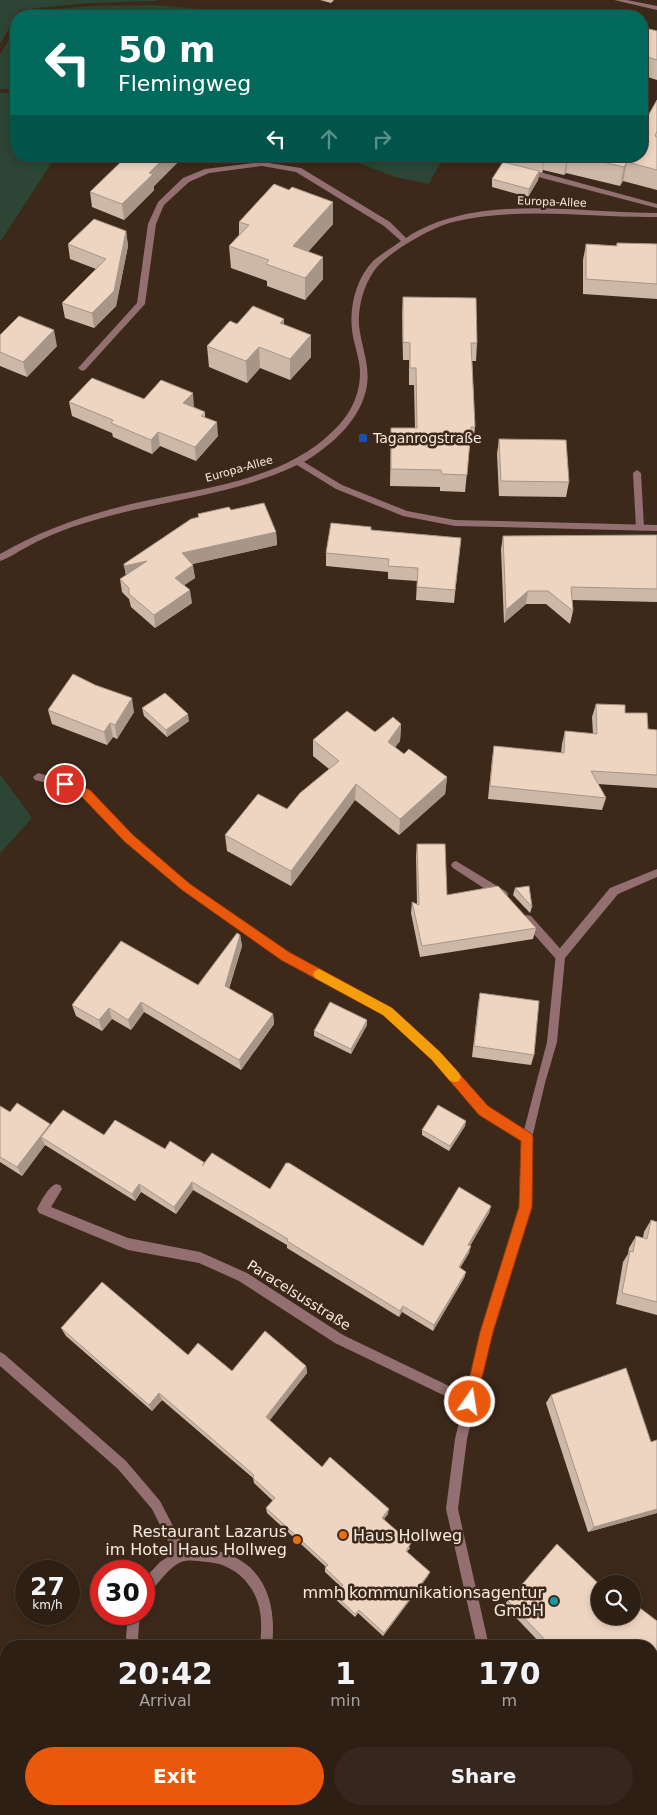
<!DOCTYPE html>
<meta charset="utf-8">
<style>
:root{--surface:#2d1f14;--page:#35271d;--text:#f1f3f6;--muted:#a7a2a0;--line:#483d34;--accent:#ea580c}
body{margin:0;font-family:"DejaVu Sans",sans-serif;background:var(--page);color:var(--text);height:100vh;display:flex;flex-direction:column;font-size:19px;white-space:nowrap}
*{box-sizing:border-box;margin:0}
p{font-size:16px;color:var(--muted)}
.icon{flex:none;width:28px;height:28px;fill:none;stroke:currentColor;stroke-width:2;stroke-linecap:round;stroke-linejoin:round}
.map{position:relative;flex:1;overflow:hidden}
.panel{position:absolute;left:0px;top:1640px;width:658px;height:175px;display:flex;flex-direction:column;background:var(--surface);border-radius:20px 20px 0 0;box-shadow:0 2px 8px #0003,0 0 0 1px var(--line)}
.panel>*{flex:none}
.guide{position:absolute;left:10px;top:10px;width:638px;height:152px;border-radius:20px;box-shadow:0 2px 8px #0003,0 0 0 1px var(--line);background:#00695c;color:#fff;overflow:hidden}
.buttons{position:absolute;left:591px;top:1575px;display:grid;gap:10px}
.buttons a{display:grid;place-items:center;width:50px;height:50px;border-radius:50%;background:var(--surface);box-shadow:0 2px 8px #0003,0 0 0 1px var(--line);font-size:25px}
.speed{position:absolute;left:15px;top:1560px;display:flex;gap:10px;font-size:25px;font-weight:700;text-align:center}
.speed>*{display:grid;place-content:center;width:65px;height:65px;border-radius:50%;background:var(--surface);box-shadow:0 2px 8px #0003,0 0 0 1px var(--line);line-height:1}
.speed small{font-size:12px;font-weight:400}
.speed .limit{border:8px solid #d22;background:#fff;color:#111}
.pin{position:absolute;display:grid;place-items:center;width:42px;height:42px;color:#fff;margin:-21px;border:2px solid #fff;border-radius:50%;box-shadow:0 1px 5px #0007}
.me{position:absolute;width:55px;margin:-28px;rotate:13deg;stroke-linejoin:round;filter:drop-shadow(0 0 4px #0008)}
.turn{display:flex;align-items:center;gap:18px;height:105px;padding:0 25px;font-size:22px}
.turn .icon{width:65px;height:65px;stroke-width:2.5}
.turn b{display:block;font-size:35px;line-height:42px}
.lanes{display:flex;align-items:center;height:48px;padding:0 25px;background:#0003;justify-content:center;gap:25px;direction:ltr}
.lanes .off{opacity:.35}
.eta{display:flex;justify-content:space-evenly;align-items:center;height:85px;text-align:center}
.eta b{font-size:30px;font-weight:700;line-height:35px}
.action{display:flex;gap:10px;margin-top:auto;padding:10px 25px}
.action a{flex:1;height:58px;border-radius:30px;background:var(--accent);color:#fff;font-size:20px;font-weight:700;line-height:58px;text-align:center}
.action a+a{background:var(--page);color:var(--text)}
.map>svg:first-child{display:block}
</style>
<div class="map">
<svg width="657" height="1815" viewBox="0 0 657 1815">
<rect width="100%" height="100%" fill="#3c291a"/>
<g fill="#2d4535">
<polygon points="0,0 156,0 156,1 89,3 20,10 0,44"/>
<polygon points="159,5 261,16 24,16 27,12 88,6"/>
<polygon points="16,29 16,89 0,89 0,54"/>
<polygon points="0,93 16,93 16,156 56,156 0,242"/>
<polygon points="340,156 444,156 429,184 395,177"/>
<polygon points="0,774 32,818 0,853"/>
</g>
<g fill="none" stroke-linecap="round" stroke-linejoin="round">
<g fill="#936f71" fill-rule="evenodd">
<polygon points="523,169 529,169 657,204 657,208 523,173"/>
<polygon points="637,470 641,473 644,528 640,531 636,528 633,473"/>
<polygon points="456,861 507,892 508,895 507,898 503,899 499,898 453,868 451,865 453,862"/>
<polygon points="527,915 531,916 564,953 565,956 564,959 560,960 556,959 523,922 522,919 523,916"/>
<path d="M56 1184 60 1185 62 1189 51 1207 128 1238 200 1252 247 1273 343 1335 474 1398 476 1402 474 1406 470 1408 466 1406 335 1343 239 1281 199 1263 128 1250 39 1213 37 1209C41 1201 48 1187 56 1184Z"/>
</g>
<g fill="#936f71" fill-rule="evenodd">
<polygon points="614,0 627,0 657,6 657,10"/>
<path d="M262 162 301 168 390 222 406 238C476 192 578 213 657 213V217C589 218 520 206 453 222 432 227 386 253 374 271 363 287 358 307 359 325 361 346 370 364 367 385 362 419 332 445 304 462L342 485 407 511 455 520 657 525V531L455 526 403 516 336 489 297 465C237 494 165 500 102 518 76 525 50 534 27 547 18 551 10 558 0 561V554C40 531 82 516 127 505 195 488 282 483 334 430 350 415 360 395 360 373 360 360 355 348 353 336 348 311 355 280 373 261 381 254 392 248 401 241L384 226 296 172 262 166 209 173 189 182 164 205 156 224 145 304 85 370 82 371 78 368 137 303 148 224 158 202 183 178 205 169Z"/>
<polygon points="38,773 68,781 89,791 132,836 190,884 289,953 392,1008 440,1053 488,1106 524,1130 547,1042 556,953 610,888 657,869 657,877 618,894 565,958 557,1042 545,1083 532,1138 531,1207 492,1333 467,1439 458,1509 489,1646 477,1646 446,1509 455,1439 480,1333 519,1207 521,1141 480,1114 432,1059 384,1014 281,959 182,890 126,842 83,797 63,787 35,780 33,777"/>
<path d="M0 1352 4 1354 126 1461 160 1501 185 1549C250 1545 279 1585 272 1646H260C261 1635 262 1623 260 1612 256 1584 233 1563 206 1562 197 1561 187 1559 179 1563 165 1570 153 1593 144 1596V1579L160 1562 174 1553 152 1509 118 1469 0 1366Z"/>
<polygon points="128,1614 140,1614 138,1637 140,1646 128,1646 126,1637"/>
<polygon points="6,1748 6,1762 0,1765 0,1751"/>
<polygon points="651,1788 657,1791 657,1805 651,1802"/>
</g>
</g>
<g fill="#cdb7a7">
<polygon points="320,0 334,0 331,3"/>
<polygon points="641,27 657,31 657,80 641,75"/>
<polygon points="657,100 657,190 623,181 620,186 566,173 564,175 543,170 542,173 539,172 538,180 528,197 492,187 492,179 506,163 507,156 641,156"/>
<polygon points="127,156 184,156 154,186 154,190 124,220 92,207 90,192"/>
<polygon points="289,190 333,202 333,224 308,252 323,279 305,300 267,286 267,281 231,268 229,246 239,235 239,222"/>
<polygon points="126,231 128,246 116,306 94,328 65,318 62,303 96,269 70,259 68,244"/>
<polygon points="617,243 657,244 657,299 583,294 583,260 586,244 616,246"/>
<polygon points="403,297 477,343 476,361 472,361 475,427 473,444 470,444 465,492 440,491 440,487 390,486 391,428 415,428 414,385 409,385 409,360 403,360 402,315"/>
<polygon points="284,319 284,325 311,357 290,380 260,368 247,383 209,367 207,346 237,324"/>
<polygon points="0,335 57,346 27,377 0,366"/>
<polygon points="144,399 194,407 205,412 205,417 218,436 196,461 160,446 152,454 113,437 112,433 72,416 69,402"/>
<polygon points="499,439 569,482 566,497 499,496 497,454"/>
<polygon points="231,510 276,532 277,545 192,564 195,578 184,585 192,603 155,628 131,607 129,599 122,592 120,579 126,576 124,564 198,518 198,514"/>
<polygon points="371,530 461,538 454,603 416,600 417,581 388,579 388,572 326,566 326,553"/>
<polygon points="657,535 657,602 572,600 573,611 570,624 546,604 526,604 504,623 501,549 503,536"/>
<polygon points="596,704 625,713 648,729 657,730 657,788 598,784 606,798 602,810 488,799 492,759 494,746 561,753 562,744 565,731 593,734 592,717"/>
<polygon points="142,708 189,721 167,737 144,716"/>
<polygon points="48,710 134,712 117,739 113,737 107,745 52,724"/>
<polygon points="401,724 400,741 395,747 404,754 447,777 445,794 399,835 355,800 291,886 227,851 225,835 287,809 329,769 313,756 313,740 375,732"/>
<polygon points="417,844 447,895 536,928 533,939 420,957 411,913 412,902 417,905 416,856"/>
<polygon points="515,888 532,907 530,913 513,895"/>
<polygon points="240,935 242,946 229,989 273,1014 274,1024 241,1070 144,1012 131,1030 112,1019 102,1031 76,1016 72,1005 198,985"/>
<polygon points="480,993 534,1055 531,1065 472,1057 478,1004"/>
<polygon points="367,1020 367,1025 351,1054 314,1036 314,1031"/>
<polygon points="0,1106 10,1112 50,1124 51,1125 104,1135 165,1149 205,1163 270,1189 423,1246 491,1206 489,1213 470,1246 469,1253 460,1268 466,1272 464,1278 433,1331 402,1312 399,1317 287,1248 287,1245 193,1190 176,1214 141,1192 135,1201 45,1145 22,1176 0,1162"/>
<polygon points="466,1121 465,1126 449,1151 422,1135 422,1130"/>
<polygon points="651,1220 657,1222 657,1315 616,1304 623,1262 628,1254 629,1248 636,1236 643,1238 644,1232"/>
<polygon points="61,1328 188,1355 232,1371 306,1366 307,1373 269,1420 322,1467 388,1514 384,1519 410,1548 407,1552 428,1576 383,1636 358,1613 355,1617 334,1598 335,1595 341,1587 325,1572 325,1568 326,1567 267,1513 266,1508 273,1501 254,1483 253,1478 162,1400 152,1411 66,1336"/>
<polygon points="551,1395 651,1442 657,1440 657,1513 588,1532 546,1403"/>
<polygon points="557,1544 651,1646 543,1646 504,1605"/>
</g>
<g fill="#a79588">
<polygon points="166,156 184,156 154,186 154,190 124,220 122,204 149,173"/>
<polygon points="544,156 545,156 543,170 542,173"/>
<polygon points="567,156 568,156 566,173 564,175"/>
<polygon points="627,162 623,181 620,186 624,167"/>
<polygon points="539,171 538,180 528,197 529,189"/>
<polygon points="333,202 333,224 293,268 293,246"/>
<polygon points="126,231 128,246 116,306 94,328 92,313"/>
<polygon points="323,257 323,279 305,300 305,278"/>
<polygon points="284,319 284,340 280,323"/>
<polygon points="54,330 57,346 27,377 23,362"/>
<polygon points="311,335 311,357 290,380 290,359"/>
<polygon points="259,347 260,368 247,383 246,361"/>
<polygon points="193,393 194,407 185,417 183,403"/>
<polygon points="217,422 218,436 196,461 195,447"/>
<polygon points="158,432 160,446 152,454 151,440"/>
<polygon points="276,532 277,545 184,566 182,553"/>
<polygon points="147,561 127,579 124,566"/>
<polygon points="193,565 195,578 177,590 175,578"/>
<polygon points="190,590 192,603 155,628 154,615"/>
<polygon points="528,591 526,604 504,623 506,610"/>
<polygon points="132,698 134,712 117,739 115,725"/>
<polygon points="188,714 189,721 167,737 166,730"/>
<polygon points="110,723 113,737 107,745 104,732"/>
<polygon points="401,724 400,741 387,758 388,742"/>
<polygon points="447,777 445,794 399,835 400,819"/>
<polygon points="356,784 355,800 291,886 291,871"/>
<polygon points="240,935 242,946 226,997 225,986"/>
<polygon points="141,1002 144,1012 131,1030 128,1020"/>
<polygon points="109,1008 112,1019 102,1031 99,1020"/>
<polygon points="273,1014 274,1024 241,1070 239,1060"/>
<polygon points="367,1020 367,1025 351,1054 351,1049"/>
<polygon points="466,1121 465,1126 449,1151 450,1146"/>
<polygon points="50,1124 54,1133 41,1137 45,1145 22,1176 17,1167"/>
<polygon points="192,1182 193,1190 176,1214 174,1207"/>
<polygon points="139,1184 141,1192 135,1201 132,1194"/>
<polygon points="491,1206 489,1213 466,1252 468,1245"/>
<polygon points="471,1246 469,1253 457,1273 459,1267"/>
<polygon points="466,1272 464,1278 433,1331 434,1325"/>
<polygon points="403,1306 402,1312 399,1317 400,1311"/>
<polygon points="306,1366 307,1373 267,1424 266,1417"/>
<polygon points="159,1393 162,1400 152,1411 149,1405"/>
<polygon points="389,1509 388,1514 381,1522 382,1518"/>
<polygon points="657,1509 657,1513 588,1532 594,1527"/>
<polygon points="430,1572 428,1576 383,1636 384,1633"/>
</g>
<g fill="#eed5c2" stroke="#a79588">
<polygon points="578,10 599,16 574,16"/>
<polygon points="641,27 657,31 657,60 641,55"/>
<polygon points="657,100 657,131 655,136 657,137 657,170 627,162 624,167 577,156 641,156 641,128"/>
<polygon points="127,156 166,156 149,173 153,174 122,204 90,192"/>
<polygon points="503,162 539,171 529,189 492,179"/>
<polygon points="274,184 289,190 292,187 333,202 293,246 323,257 305,278 266,264 269,260 229,246 249,225 239,222"/>
<polygon points="94,219 126,231 114,291 92,313 62,303 106,259 68,244"/>
<polygon points="617,243 657,244 657,284 586,279 586,244 617,246"/>
<polygon points="403,297 476,298 477,343 471,343 475,427 471,427 467,475 442,474 441,470 391,469 391,428 417,428 416,368 410,368 410,343 403,342"/>
<polygon points="253,306 284,319 280,323 311,335 290,359 259,347 246,361 207,346 230,321 237,324"/>
<polygon points="19,316 54,330 23,362 0,352 0,335"/>
<polygon points="92,378 144,399 161,380 193,393 183,403 205,412 201,416 217,422 195,447 158,432 151,440 111,423 113,420 69,402"/>
<polygon points="499,439 566,440 569,482 501,481"/>
<polygon points="264,503 276,532 182,553 193,565 175,578 190,590 154,615 129,594 129,588 120,579 147,561 124,566 124,564 191,519 199,517 198,514 229,507 231,510"/>
<polygon points="331,523 371,527 371,530 461,538 455,590 417,587 418,568 388,566 389,559 326,553"/>
<polygon points="657,535 657,589 571,587 573,611 548,591 528,591 506,610 503,536"/>
<polygon points="73,674 95,685 132,698 115,725 110,723 104,732 48,710"/>
<polygon points="165,693 188,714 166,730 142,708"/>
<polygon points="596,704 625,705 625,713 647,713 648,729 657,730 657,775 591,771 606,798 490,786 494,746 564,753 565,731 597,734"/>
<polygon points="347,711 375,732 393,717 401,724 388,742 404,754 409,749 447,777 400,819 356,784 291,871 225,835 258,794 287,809 300,793 339,761 313,740"/>
<polygon points="417,844 445,844 447,895 498,886 536,928 422,946 412,902 419,905"/>
<polygon points="529,886 532,907 515,888"/>
<polygon points="237,933 240,935 225,986 273,1014 239,1060 141,1002 128,1020 109,1008 99,1020 72,1005 121,941 198,985"/>
<polygon points="480,993 539,1001 534,1055 474,1046"/>
<polygon points="330,1002 367,1020 351,1049 314,1031"/>
<polygon points="17,1103 50,1124 17,1167 0,1157 0,1106 10,1112"/>
<polygon points="438,1105 466,1121 450,1146 422,1130"/>
<polygon points="63,1110 104,1135 115,1120 165,1149 170,1141 205,1163 202,1166 212,1153 270,1189 286,1163 289,1163 423,1246 459,1187 491,1206 468,1245 471,1246 459,1267 466,1272 434,1325 403,1306 400,1311 287,1241 288,1239 192,1182 174,1207 139,1184 132,1194 41,1137"/>
<polygon points="651,1220 657,1222 657,1302 622,1293 630,1251 633,1252 636,1236 647,1239"/>
<polygon points="102,1282 188,1355 198,1343 232,1371 265,1331 306,1366 266,1417 322,1467 330,1457 389,1509 382,1518 411,1543 406,1551 430,1572 384,1633 359,1610 355,1614 335,1595 343,1585 325,1568 328,1565 266,1508 275,1498 253,1478 254,1475 159,1393 149,1405 61,1328"/>
<polygon points="626,1368 651,1442 657,1440 657,1509 594,1527 551,1395"/>
<polygon points="557,1544 600,1585 600,1616 632,1616 632,1602 657,1621 657,1723 651,1730 651,1646 551,1646 508,1601"/>
</g>
<polygon fill="#ea580c" stroke="#983908" points="65,780 90,790 133,835 190,884 289,952 392,1008 440,1052 488,1106 532,1134 533,1138 532,1207 493,1332 475,1407 470,1409 466,1407 464,1402 480,1332 519,1207 521,1141 479,1115 432,1060 383,1015 281,960 182,890 125,842 82,797 61,788 60,784 61,781"/>
<polygon fill="#f59e0b" points="319,969 392,1008 440,1052 459,1073 461,1077 459,1081 455,1082 450,1081 432,1060 383,1015 315,978 313,974 315,971"/>
<rect fill="#1a4fb4" stroke="#3c291a" stroke-width="2" x="358" y="433" width="10" height="10" rx="2.5"/>
<g fill="#e8710a" stroke="#3c291a" stroke-width="2">
<circle cx="343" cy="1535" r="5"/>
<circle cx="297" cy="1540" r="5"/>
</g>
<circle fill="#0f9aa8" stroke="#3c291a" stroke-width="2" cx="554" cy="1601" r="5"/>
<g text-anchor="middle" dominant-baseline="central" stroke-width="5" stroke-linejoin="round" paint-order="stroke">
<g font-size="11" fill="#f8ebe1" stroke="#3c291a">
<text transform="translate(552 202) rotate(2)">Europa-Allee</text>
<text transform="translate(239 469) rotate(-16)">Europa-Allee</text>
</g>
<g font-size="14" fill="#f8ebe1" stroke="#3c291a" text-anchor="start">
<text x="373" y="438">Taganrogstraße</text>
</g>
<g font-size="14" fill="#f8ebe1" stroke="#3c291a">
<text transform="translate(299 1295) rotate(32)">Paracelsusstraße</text>
</g>
<g font-size="16" fill="#f8ebe1" stroke="#3c291a" text-anchor="end">
<text x="287" y="1531">Restaurant Lazarus<tspan x="287" dy="18">im Hotel Haus Hollweg</tspan></text>
<text x="353" y="1535" text-anchor="start">Haus Hollweg</text>
<text x="544" y="1592">mmh kommunikationsagentur<tspan x="544" dy="18">GmbH</tspan></text>
</g>
</g>
</svg>
<div class="buttons">
<a><svg class="icon" aria-label="search" viewBox="0 0 24 24"><circle cx="10" cy="10" r="6"/><path d="M15 15l6 6"/></svg></a>
</div>
<div class="speed"><div>27<small>km/h</small></div><div class="limit">30</div></div>
<div class="pin" style="left:65px;top:784px;background:#d93025"><svg class="icon" aria-label="arrive" viewBox="0 0 24 24"><path d="M6 21V4h12l-3 4 3 4H6"/></svg></div>
<svg class="me" style="left:470px;top:1402px" viewBox="-20 -20 40 40"><circle r="17" fill="#ea580c" stroke="#fff" stroke-width="3"/><path d="M0-11L8 9 0 5-8 9z" fill="#fff"/></svg>
<div class="guide">
<div class="turn"><svg class="icon" aria-label="left" viewBox="0 0 24 24"><path d="M17 20v-9H6M10 6l-5 5 5 5"/></svg><div><b>50 m</b>Flemingweg</div></div>
<div class="lanes"><svg class="icon" aria-label="left" viewBox="0 0 24 24"><path d="M17 20v-9H6M10 6l-5 5 5 5"/></svg><svg class="icon off" aria-label="ahead" viewBox="0 0 24 24"><path d="M12 20V5M6 11l6-6 6 6"/></svg><svg class="icon off" aria-label="right" viewBox="0 0 24 24"><path d="M7 20v-9h11M14 6l5 5-5 5"/></svg></div>
</div>
<section class="panel">
<div class="eta">
<div><b>20:42</b><p>Arrival</p></div>
<div><b>1</b><p>min</p></div>
<div><b>170</b><p>m</p></div>
</div>
<div class="action"><a>Exit</a><a>Share</a></div>
</section>
</div>
